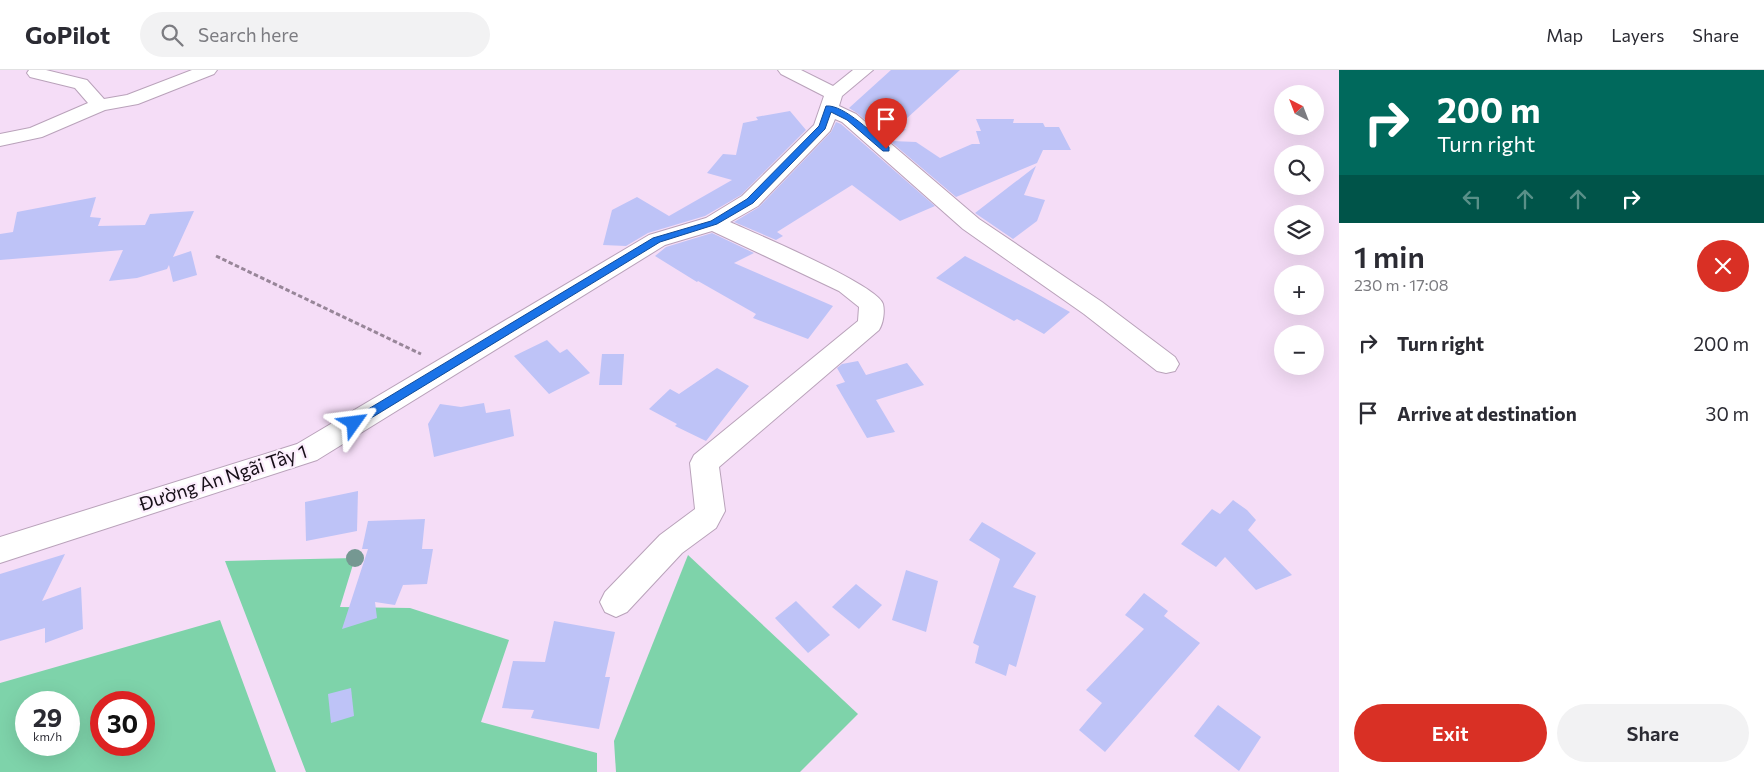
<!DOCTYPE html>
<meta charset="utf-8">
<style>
:root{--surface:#fff;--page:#f2f2f3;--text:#2b2b33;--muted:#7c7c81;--line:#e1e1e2;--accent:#d93025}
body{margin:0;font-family:Commissioner,sans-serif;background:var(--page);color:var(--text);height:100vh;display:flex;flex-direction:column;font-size:19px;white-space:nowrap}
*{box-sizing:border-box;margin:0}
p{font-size:16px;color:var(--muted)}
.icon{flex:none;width:28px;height:28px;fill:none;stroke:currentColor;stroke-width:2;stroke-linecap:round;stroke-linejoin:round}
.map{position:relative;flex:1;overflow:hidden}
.drawer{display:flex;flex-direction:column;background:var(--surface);width:425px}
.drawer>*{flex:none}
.banner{background:#00695c;color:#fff;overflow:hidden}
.needle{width:32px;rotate:318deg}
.tools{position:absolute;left:1274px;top:15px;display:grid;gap:10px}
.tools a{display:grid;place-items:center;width:50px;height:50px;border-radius:50%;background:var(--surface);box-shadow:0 5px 20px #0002;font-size:25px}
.speed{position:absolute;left:15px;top:621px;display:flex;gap:10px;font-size:25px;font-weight:700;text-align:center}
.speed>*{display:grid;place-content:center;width:65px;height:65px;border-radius:50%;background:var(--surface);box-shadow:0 5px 20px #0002;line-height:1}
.speed small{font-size:12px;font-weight:400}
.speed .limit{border:8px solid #d22;background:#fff;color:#111}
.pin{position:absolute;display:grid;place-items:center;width:42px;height:42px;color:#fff;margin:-51px -21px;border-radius:50% 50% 50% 0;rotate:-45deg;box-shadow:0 0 5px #0007}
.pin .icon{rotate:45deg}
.me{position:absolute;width:55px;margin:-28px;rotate:59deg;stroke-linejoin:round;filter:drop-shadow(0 0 4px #0008)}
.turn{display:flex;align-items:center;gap:18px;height:105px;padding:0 15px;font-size:22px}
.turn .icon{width:65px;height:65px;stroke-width:2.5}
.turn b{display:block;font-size:35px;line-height:42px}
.lanes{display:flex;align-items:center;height:48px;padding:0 15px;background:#0003;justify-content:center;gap:25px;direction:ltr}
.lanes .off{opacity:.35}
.round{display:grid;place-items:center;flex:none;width:52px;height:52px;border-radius:26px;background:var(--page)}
.headline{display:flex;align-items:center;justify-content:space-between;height:85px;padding:0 15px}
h1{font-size:30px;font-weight:600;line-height:38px}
.button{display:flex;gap:10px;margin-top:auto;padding:10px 15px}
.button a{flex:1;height:58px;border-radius:30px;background:var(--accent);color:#fff;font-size:20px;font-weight:600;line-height:58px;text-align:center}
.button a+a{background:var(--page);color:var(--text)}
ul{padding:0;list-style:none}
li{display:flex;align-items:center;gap:15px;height:70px;padding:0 15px}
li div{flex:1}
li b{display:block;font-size:19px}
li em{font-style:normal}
header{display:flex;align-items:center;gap:30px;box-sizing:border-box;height:70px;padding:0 25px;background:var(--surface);border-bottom:1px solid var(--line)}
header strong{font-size:24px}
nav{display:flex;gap:28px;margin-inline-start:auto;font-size:18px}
.search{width:350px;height:45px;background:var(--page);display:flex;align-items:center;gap:12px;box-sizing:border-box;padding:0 18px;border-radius:28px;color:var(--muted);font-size:19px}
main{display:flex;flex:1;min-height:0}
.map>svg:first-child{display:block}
</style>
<header>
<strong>GoPilot</strong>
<div class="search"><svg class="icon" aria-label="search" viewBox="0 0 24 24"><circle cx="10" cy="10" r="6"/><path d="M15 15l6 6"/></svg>Search here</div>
<nav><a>Map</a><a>Layers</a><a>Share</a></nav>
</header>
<main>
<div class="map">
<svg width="1339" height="702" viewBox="0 0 1339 702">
<rect width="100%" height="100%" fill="#f5ddf7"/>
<g fill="#7ed3aa" fill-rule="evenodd">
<polygon points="688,485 858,644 800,702 616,702 614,671"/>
<polygon points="355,488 340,537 410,538 509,570 481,652 597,683 597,702 306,702 225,491"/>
<path d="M220 550 276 702H0V613ZM26 632H69V675H26ZM101 632H144V675H101Z"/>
</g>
<g fill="#bec3f7">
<polygon points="891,0 960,0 895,59 906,59 892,71 916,72 940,88 972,74 980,74 976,61 981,61 976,49 1014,49 1013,53 1043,53 1045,57 1059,57 1071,80 1043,80 1037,93 956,127 857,43 849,38"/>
<polygon points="790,41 806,60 741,125 705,146 648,163 626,176 603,175 612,140 637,127 669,146 732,110 707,103 723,84 736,85 743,53 758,50 756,47"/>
<polygon points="836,52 841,54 935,136 900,151 852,115 777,162 783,166 776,170 734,152 759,137 831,62"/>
<polygon points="1036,96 1024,125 1045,130 1037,151 1013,169 975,143"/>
<polygon points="96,127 90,147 101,148 98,156 145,155 150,144 194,141 173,187 191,181 197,205 173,212 169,195 167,199 137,208 109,211 123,180 0,190 0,164 13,162 17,142"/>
<polygon points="712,163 754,183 734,193 833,236 808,269 753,248 756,244 698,211 697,212 655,186 666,177"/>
<polygon points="965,186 1032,221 1070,242 1044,264 1017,249 1014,251 936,208"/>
<polygon points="547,270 560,283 567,279 590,303 549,324 514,286"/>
<polygon points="602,284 624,284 622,315 599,315"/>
<polygon points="858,291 866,305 907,293 924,315 876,330 895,362 867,368 836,315 845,312 837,298 842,294"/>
<polygon points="717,298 749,316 706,371 675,356 677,354 649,339 670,319 679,324"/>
<polygon points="484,333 486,343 510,339 514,366 434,387 428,354 440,334 461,337"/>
<polygon points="358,421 357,461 306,471 305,432"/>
<polygon points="1233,430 1247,440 1256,450 1248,460 1292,505 1256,520 1225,487 1216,497 1181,474 1212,439 1220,444"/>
<polygon points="425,449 422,479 433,479 427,514 403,515 395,535 375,532 377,548 342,559 368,479 362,479 368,451"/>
<polygon points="982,452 1036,483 1013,517 1036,526 1016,597 1009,594 1006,606 975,593 979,576 973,573 1000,489 969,470"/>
<polygon points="65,484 42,531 81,517 83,559 45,573 45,558 0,571 0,504"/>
<polygon points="906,500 938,511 926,562 892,550"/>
<polygon points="856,514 882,535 859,559 832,537"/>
<polygon points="1144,523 1168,541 1164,546 1200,573 1105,682 1079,660 1102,633 1086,620 1144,559 1125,545"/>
<polygon points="796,531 830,565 808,583 775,548"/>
<polygon points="554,551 615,562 605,607 610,607 599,659 531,648 534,640 502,638 513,591 545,592"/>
<polygon points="351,618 354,646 331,653 328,624"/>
<polygon points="1218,635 1261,667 1239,701 1194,666"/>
</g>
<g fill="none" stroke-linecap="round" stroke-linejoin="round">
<g stroke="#b9a2ba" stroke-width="2">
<g id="street">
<polygon points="29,0 46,0 87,10 104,29 127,25 192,0 217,0 214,4 138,34 105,40 42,67 0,76 0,64 30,58 88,33 75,18 30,7 27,3"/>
<path d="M778 0H801L833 16 853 0H873L842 26 839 36 856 44 979 149 1102 232 1175 287 1179 294 1175 301 1166 303 1157 301 1084 244 963 159 842 52 835 49 830 61 758 136 730 152C754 163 878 215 883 234 885 242 883 254 879 260L719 397 725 441 716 458 682 483 627 542 616 547 605 542 600 532 605 522 660 465 695 439 690 393 694 385 858 251 859 237 839 221 712 161 665 175 317 390 0 493V467L297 374 649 165 706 148 742 126 814 55 824 26 781 4Z"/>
</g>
</g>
<polyline stroke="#988699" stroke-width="3" stroke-dasharray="4.5 2.5" stroke-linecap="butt" points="216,186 421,284"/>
<use href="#street" fill="#fff" fill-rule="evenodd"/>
</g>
<circle fill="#759892" cx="355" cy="488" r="9"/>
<path fill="#1a73e8" stroke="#114b97" d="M826 36C844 34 875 66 889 77V81H883L847 50 831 42 825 59 753 133 717 154 660 172 358 356H350V350L653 168 711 151 747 129 819 56Z"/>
<g text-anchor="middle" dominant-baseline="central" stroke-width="4.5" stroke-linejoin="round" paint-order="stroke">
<g font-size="19" fill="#160e17" stroke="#fceefd">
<text transform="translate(223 407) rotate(-18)">Đường An Ngãi Tây 1</text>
</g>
</g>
</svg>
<div class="tools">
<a><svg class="needle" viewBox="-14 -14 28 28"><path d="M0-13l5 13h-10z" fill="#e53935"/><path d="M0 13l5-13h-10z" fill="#7c7c81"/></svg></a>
<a><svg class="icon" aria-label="search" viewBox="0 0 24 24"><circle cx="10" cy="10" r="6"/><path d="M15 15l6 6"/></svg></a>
<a><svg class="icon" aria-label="layers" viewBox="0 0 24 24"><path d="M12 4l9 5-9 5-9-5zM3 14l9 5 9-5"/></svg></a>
<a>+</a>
<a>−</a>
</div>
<div class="speed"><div>29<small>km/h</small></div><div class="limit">30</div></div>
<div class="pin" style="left:886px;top:79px;background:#d93025"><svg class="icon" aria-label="arrive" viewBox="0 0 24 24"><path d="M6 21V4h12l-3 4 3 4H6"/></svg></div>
<svg class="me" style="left:354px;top:353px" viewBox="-20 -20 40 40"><path d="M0-17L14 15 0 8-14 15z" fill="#1a73e8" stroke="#fff" stroke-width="4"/></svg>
</div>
<section class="drawer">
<div class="banner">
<div class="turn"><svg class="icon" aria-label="right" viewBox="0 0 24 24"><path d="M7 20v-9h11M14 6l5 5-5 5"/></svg><div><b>200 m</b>Turn right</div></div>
<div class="lanes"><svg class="icon off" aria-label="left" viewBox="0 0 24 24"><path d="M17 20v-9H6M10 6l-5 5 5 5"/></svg><svg class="icon off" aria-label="ahead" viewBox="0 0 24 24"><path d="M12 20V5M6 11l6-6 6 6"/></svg><svg class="icon off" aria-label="ahead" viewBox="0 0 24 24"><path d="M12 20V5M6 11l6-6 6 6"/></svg><svg class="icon" aria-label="right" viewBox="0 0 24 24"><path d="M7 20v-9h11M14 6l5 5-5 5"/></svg></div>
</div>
<div class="headline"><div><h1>1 min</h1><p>230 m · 17:08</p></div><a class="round" style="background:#d93025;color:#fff"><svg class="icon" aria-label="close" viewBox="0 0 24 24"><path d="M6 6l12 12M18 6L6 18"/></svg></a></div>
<ul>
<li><svg class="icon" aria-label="right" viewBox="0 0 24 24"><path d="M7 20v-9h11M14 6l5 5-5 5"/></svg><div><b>Turn right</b></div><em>200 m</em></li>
<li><svg class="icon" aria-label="arrive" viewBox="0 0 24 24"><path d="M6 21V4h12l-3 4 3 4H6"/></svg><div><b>Arrive at destination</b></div><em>30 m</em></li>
</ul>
<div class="button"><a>Exit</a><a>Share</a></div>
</section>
</main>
